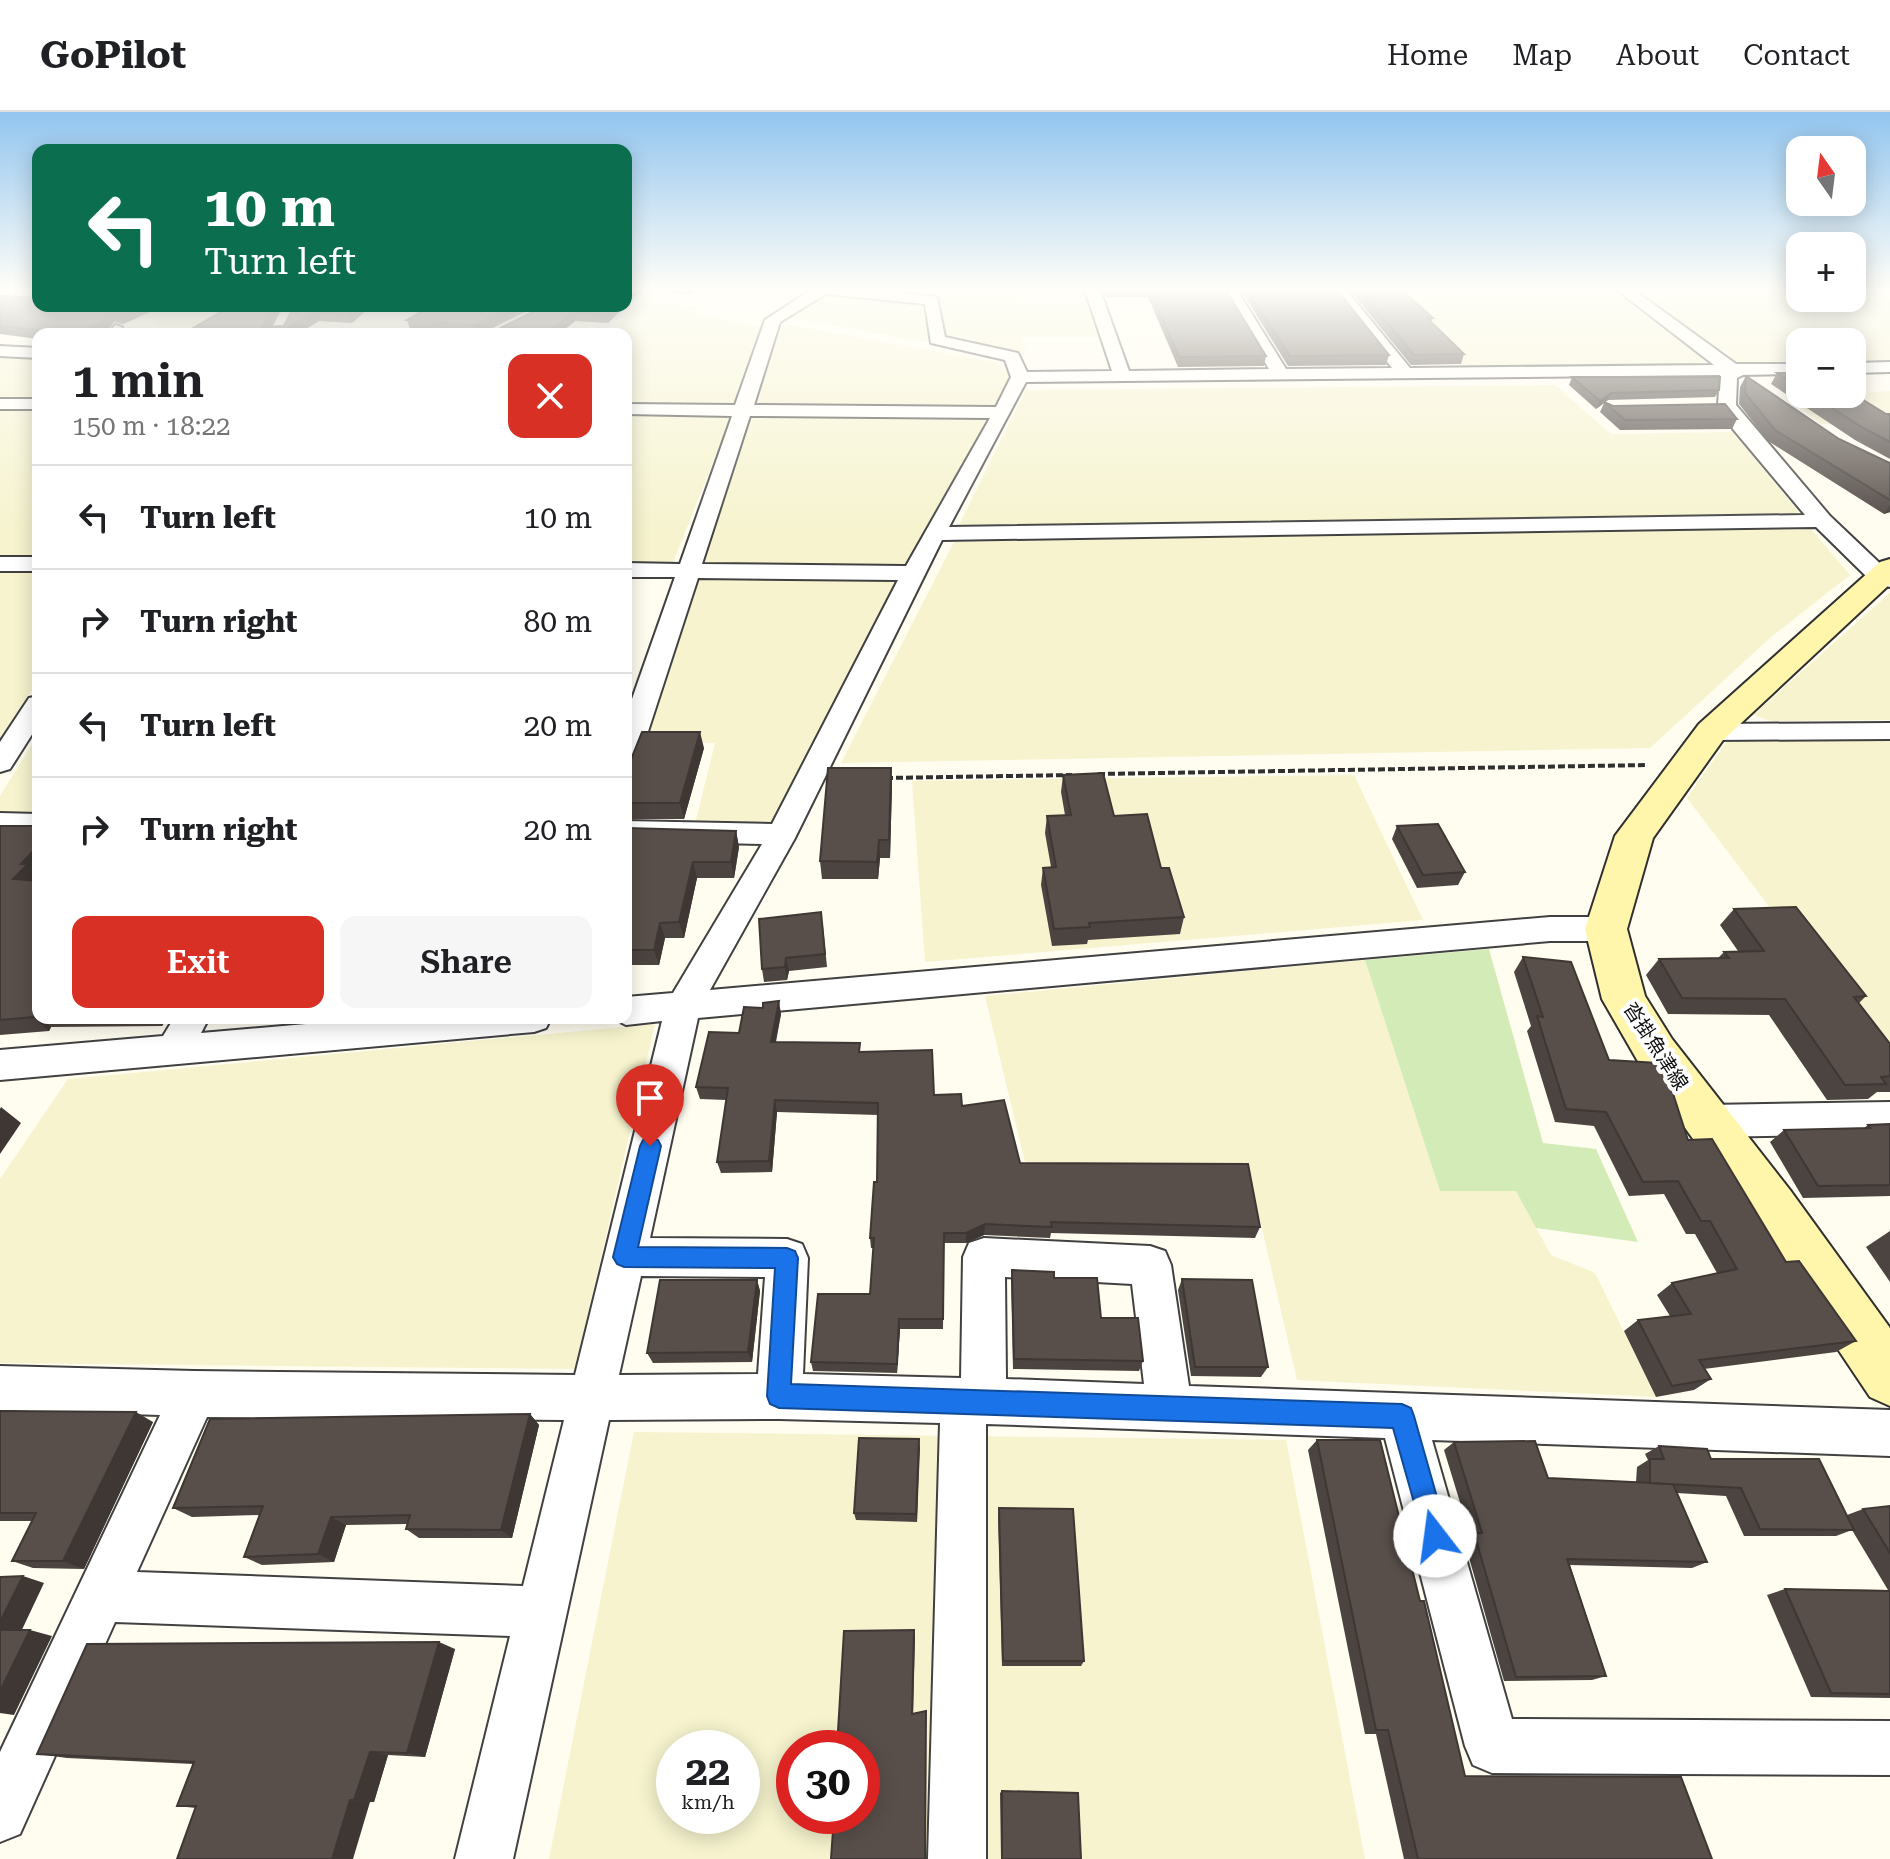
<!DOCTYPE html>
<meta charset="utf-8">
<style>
:root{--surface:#fff;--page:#f6f6f6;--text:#202124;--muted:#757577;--line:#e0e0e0;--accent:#d93025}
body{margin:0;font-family:"Roboto Serif","Noto Sans JP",serif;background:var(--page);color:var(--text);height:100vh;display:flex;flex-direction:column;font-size:30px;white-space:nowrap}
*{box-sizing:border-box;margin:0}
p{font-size:26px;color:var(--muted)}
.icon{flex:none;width:44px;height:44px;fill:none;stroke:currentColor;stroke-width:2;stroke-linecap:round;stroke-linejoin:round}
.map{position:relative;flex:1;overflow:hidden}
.drawer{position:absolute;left:32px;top:216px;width:600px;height:696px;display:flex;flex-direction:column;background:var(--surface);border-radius:16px;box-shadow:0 4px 20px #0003}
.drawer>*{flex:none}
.hud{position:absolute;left:32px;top:32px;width:600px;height:168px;border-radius:16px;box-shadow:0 4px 20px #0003;background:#0b6e4f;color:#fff;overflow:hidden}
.needle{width:52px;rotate:346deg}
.fabs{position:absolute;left:1786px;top:24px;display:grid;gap:16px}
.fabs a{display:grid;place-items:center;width:80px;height:80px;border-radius:16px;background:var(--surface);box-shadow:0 4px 20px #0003;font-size:40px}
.speed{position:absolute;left:656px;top:1618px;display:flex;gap:16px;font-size:40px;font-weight:700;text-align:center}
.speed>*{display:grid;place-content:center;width:104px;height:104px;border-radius:50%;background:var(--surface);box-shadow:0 4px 20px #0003;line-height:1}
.speed small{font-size:20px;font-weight:400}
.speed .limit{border:12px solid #d22;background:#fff;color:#111}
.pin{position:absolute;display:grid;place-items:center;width:68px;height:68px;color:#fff;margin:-82px -34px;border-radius:50% 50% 50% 0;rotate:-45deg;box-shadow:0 0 8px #0007}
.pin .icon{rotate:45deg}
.me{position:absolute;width:88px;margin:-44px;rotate:345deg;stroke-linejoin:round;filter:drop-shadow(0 0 6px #0008)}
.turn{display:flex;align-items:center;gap:28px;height:168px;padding:0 40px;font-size:36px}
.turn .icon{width:104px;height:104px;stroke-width:2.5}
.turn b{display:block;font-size:56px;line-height:68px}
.round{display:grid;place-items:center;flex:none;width:84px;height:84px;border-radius:16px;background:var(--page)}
.overview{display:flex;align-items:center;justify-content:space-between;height:136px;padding:0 40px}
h1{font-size:48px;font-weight:600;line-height:60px}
.primary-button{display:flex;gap:16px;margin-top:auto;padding:16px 40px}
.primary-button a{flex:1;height:92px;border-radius:16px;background:var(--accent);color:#fff;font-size:32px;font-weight:600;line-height:92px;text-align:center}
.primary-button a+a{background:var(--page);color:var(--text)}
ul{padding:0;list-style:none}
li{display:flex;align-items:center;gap:24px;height:104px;padding:0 40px;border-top:2px solid var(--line)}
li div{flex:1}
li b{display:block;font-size:30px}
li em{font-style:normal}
header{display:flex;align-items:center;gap:48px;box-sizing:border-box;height:112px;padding:0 40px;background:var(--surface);border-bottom:2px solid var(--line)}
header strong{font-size:38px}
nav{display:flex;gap:44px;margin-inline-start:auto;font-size:28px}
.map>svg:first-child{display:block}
</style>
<header>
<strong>GoPilot</strong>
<nav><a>Home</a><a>Map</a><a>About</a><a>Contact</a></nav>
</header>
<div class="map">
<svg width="1890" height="1747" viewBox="0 0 1890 1747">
<rect width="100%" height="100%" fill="#fffcf0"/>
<g fill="#f6f3ce" fill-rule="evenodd">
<polygon points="939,178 1010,178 1014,191 1088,191 1100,225 1022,225 1026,243 943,227"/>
<polygon points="1396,178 1611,178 1707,250 1707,254 1468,256"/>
<polygon points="1632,178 1800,178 1800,186 1852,186 1852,178 1890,178 1890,251 1852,251 1852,230 1800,230 1800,252 1732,253"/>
<polygon points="826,180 925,192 930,228 924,230 785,204"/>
<polygon points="650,190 698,195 691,201 765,216 735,295 626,294 626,222 568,222 571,217 611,220 637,192"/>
<polygon points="115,194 240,194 280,198 270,215 151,213 158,208 96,202"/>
<polygon points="778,211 995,250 1012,264 994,298 750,295"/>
<polygon points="0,243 38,244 38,290 0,290"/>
<polygon points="1555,273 1611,322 1733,320 1802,404 959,413 1026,278"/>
<polygon points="1890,279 1890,311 1821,312 1789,286"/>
<polygon points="0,297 38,297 38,447 0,446"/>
<polygon points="626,302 732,302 672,453 626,452"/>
<polygon points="749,302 990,305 906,456 697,454"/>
<polygon points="1810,416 1850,463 1771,525 1650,636 841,651 954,430"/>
<polygon points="0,459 38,459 38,569 0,626"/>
<polygon points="691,467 902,467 770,712 695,712 715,631 639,629"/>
<polygon points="1890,481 1890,608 1771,609 1753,603"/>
<polygon points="38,623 38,701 0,700 0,684"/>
<polygon points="1890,628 1890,954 1687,686 1727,629"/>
<polygon points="1354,663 1423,808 925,850 912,669"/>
<polygon points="1365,848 1440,1079 1516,1079 1551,1143 1595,1161 1656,1285 1297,1268 1247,1051 1025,1050 985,884"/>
<polygon points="655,912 575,1257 0,1251 0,1067 68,967"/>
<path d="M634 1320 1286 1328 1365 1747H549ZM674 1636H742V1704H674ZM794 1636H862V1704H794Z"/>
</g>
<polygon fill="#d3ebb7" points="1489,837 1543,1031 1596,1037 1638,1130 1536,1116 1516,1079 1440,1079 1365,848"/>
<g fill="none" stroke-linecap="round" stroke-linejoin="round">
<g stroke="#414141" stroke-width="4">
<polygon id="lane" points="115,213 122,215 117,222 108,222"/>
</g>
<g stroke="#414141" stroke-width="4">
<g id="street">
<path d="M811 178H878L937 185 945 225 1018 241 1027 260 1112 259 1085 178H1100L1129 259 1269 257 1222 178H1237L1286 257 1392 256 1331 178H1346L1410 256 1714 253 1617 178H1634L1736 252H1800V262L1743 263 1737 266 1736 293 1830 404 1890 461V475L1872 470 1816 415 942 428 795 726 710 878 1550 805H1606L1617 809 1622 817 1617 825 1606 829H1550L698 906 650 1126 787 1127 802 1132 808 1146 803 1262 961 1266 963 1145 969 1131 984 1126 1150 1134 1165 1139 1171 1153 1189 1274 1890 1298V1344L1432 1328 1512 1607 1890 1609V1663L1492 1661 1473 1653 1465 1634 1385 1326 986 1312V1747H928L940 1311 779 1307 609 1308 513 1747H455L510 1524 115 1510 20 1722 0 1730V1640L160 1303 0 1298V1254L194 1259 575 1263 662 909 626 913 612 906H626V885L673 881 762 732 626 729V709L772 712 898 468 698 466 640 644 636 650 626 653V604L675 465H626V451L680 452 732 304 626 302V292L735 293 765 208ZM826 182 925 192 931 231 1005 248 1011 265 996 295 754 293 780 210ZM1720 263 1718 293 1733 317 1805 403 949 415 1026 270ZM750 304 990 306 906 454 702 452ZM641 1164 765 1165 758 1262 619 1263ZM1005 1165 1132 1172 1144 1272 1006 1267ZM207 1305 564 1308 523 1474 137 1460Z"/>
<polygon points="283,194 299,194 285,222 269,222"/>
<polygon points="537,194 558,194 502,222 481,222"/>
<polygon points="0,234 38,236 38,246 0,244"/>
<polygon points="1890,250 1890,260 1852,261 1852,251"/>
<rect x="0" y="287" width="38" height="10"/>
<rect x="0" y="445" width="38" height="14"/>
<polygon points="38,584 38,613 10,657 0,660 0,630 29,586"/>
<polygon points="1890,611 1890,627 1711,628 1701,626 1697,620 1701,614 1711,612"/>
<polygon points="0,701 38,702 38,722 0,721"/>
<polygon points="174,906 209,906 201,921 375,906 551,906 546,916 534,920 0,968 0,938 163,924"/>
<polygon points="1890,990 1890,1022 1708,1025 1695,1020 1689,1009 1695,998 1708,993"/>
</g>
</g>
<g stroke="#303030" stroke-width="4">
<polygon id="secondary" points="1890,447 1890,472 1723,628 1653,726 1627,817 1645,884 1672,927 1790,1078 1890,1216 1890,1294 1870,1285 1754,1112 1640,953 1602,887 1585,817 1615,724 1699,612 1880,450"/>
</g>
<g stroke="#303030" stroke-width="4" stroke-dasharray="7 3" stroke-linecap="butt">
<polyline points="1098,662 1648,653"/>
<polyline points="886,666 1072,663"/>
</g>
<use href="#lane" fill="#fff" fill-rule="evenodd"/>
<use href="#street" fill="#fff" fill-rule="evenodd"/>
<use href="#secondary" fill="#fff5ab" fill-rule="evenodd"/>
</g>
<g fill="#4c4440">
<polygon points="655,178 698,178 689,183"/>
<polygon points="1102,178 1226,178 1266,244 1264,254 1178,255 1148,185 1106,185"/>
<polygon points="1241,178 1337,178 1389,243 1386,253 1288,254"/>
<polygon points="1350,178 1402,178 1433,206 1431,210 1464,242 1461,252 1411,253"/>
<polygon points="0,184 163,194 123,212 114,210 106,220 102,222 38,222 38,227 0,222"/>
<polygon points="231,194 282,194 272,215 284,214 294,194 371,194 352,211 319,209 297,222 183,222"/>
<polygon points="531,194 479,222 410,217 407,208"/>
<polygon points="545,194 625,194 608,211 575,209 559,222 504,222 502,215"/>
<polygon points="1777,261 1800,261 1800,282 1852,282 1886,302 1890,302 1890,347 1855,328 1771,272"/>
<polygon points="1746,264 1839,327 1890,351 1890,400 1884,402 1768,329 1739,292 1740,275"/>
<polygon points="1572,265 1719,278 1715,285 1608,288 1605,290 1613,294 1737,307 1732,317 1620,318 1600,300 1604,291 1596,297 1569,273"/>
<polygon points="704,636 684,707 626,707 626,660"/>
<polygon points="891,656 892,673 890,746 880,746 878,767 822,767 820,749"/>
<polygon points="1063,663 1114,704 1161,756 1184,805 1180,822 1088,828 1087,832 1052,834 1041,773 1043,756 1051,755 1045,721 1047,704 1065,703 1061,680"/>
<polygon points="0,714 38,714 38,906 167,906 162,914 51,915 49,919 0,923"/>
<polygon points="1397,714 1465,760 1458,773 1417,776 1392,727"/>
<polygon points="626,716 736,719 739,735 734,766 697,766 684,826 665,826 659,853 626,853"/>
<polygon points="1734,797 1866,884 1859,891 1890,932 1890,980 1877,980 1868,987 1827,988 1769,903 1668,902 1646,863 1659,847 1718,846 1724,840 1738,839 1720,813"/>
<polygon points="823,814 827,855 789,859 787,868 764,870 762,857"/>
<polygon points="1523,845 1609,948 1688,1028 1786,1150 1856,1229 1836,1240 1704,1257 1711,1267 1694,1278 1656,1285 1624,1219 1638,1208 1670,1204 1657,1183 1672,1171 1717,1161 1695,1122 1686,1122 1664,1082 1629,1084 1594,1014 1555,1010 1527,919 1531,914 1514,860"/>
<polygon points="763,896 781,902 776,930 861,940 934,983 962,994 1020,1051 1260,1115 1255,1126 1051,1121 1050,1126 984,1123 966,1131 944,1131 943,1217 900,1217 897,1261 813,1259 811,1250 870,1182 873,1136 871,1136 870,1126 877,1070 878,1003 777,1000 772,1060 721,1061 717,1050 726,988 700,987 696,975 739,921"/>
<polygon points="1890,1012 1890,1084 1803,1086 1770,1030 1784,1018 1864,1016 1868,1013"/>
<polygon points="1890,1119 1890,1170 1866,1135"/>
<polygon points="1012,1158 1054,1166 1101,1206 1143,1249 1139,1259 1013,1257 1011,1168"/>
<polygon points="1182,1167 1268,1255 1261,1265 1191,1264 1178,1178"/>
<polygon points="757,1168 760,1179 752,1250 653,1251 647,1241"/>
<polygon points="0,1299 153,1310 84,1457 33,1456 12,1449 32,1409 0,1409"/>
<polygon points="530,1302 539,1313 512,1426 419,1426 406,1417 407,1412 346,1413 334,1450 262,1453 244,1445 259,1403 192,1405 173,1396"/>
<polygon points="919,1327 917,1410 856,1408 854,1401"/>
<polygon points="1317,1328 1420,1489 1465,1664 1712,1747 1404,1747 1376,1622 1365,1622 1308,1338"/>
<polygon points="1454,1330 1548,1366 1636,1370 1637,1355 1648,1348 1645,1342 1659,1334 1711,1347 1847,1403 1863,1397 1890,1394 1890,1586 1811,1585 1767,1483 1785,1477 1888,1478 1852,1418 1836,1424 1744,1424 1726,1384 1677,1381 1707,1450 1692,1456 1570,1453 1606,1564 1592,1568 1504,1569 1464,1428 1470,1423 1444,1338"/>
<polygon points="999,1396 1084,1549 1081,1554 1002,1554 998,1404"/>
<polygon points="455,1537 425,1645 388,1643 374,1690 196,1696 177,1694 193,1652 67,1646 37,1642"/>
<polygon points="1002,1679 1081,1747 1001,1747 1000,1681"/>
</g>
<g fill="#3e3734">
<polygon points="630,178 641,178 626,193 626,182"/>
<polygon points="688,178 698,178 689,183"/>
<polygon points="138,194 163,194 123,212 118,203"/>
<polygon points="273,194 282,194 268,222 263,215"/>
<polygon points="357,194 371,194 352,211 348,202"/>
<polygon points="512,194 531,194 478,222 476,213"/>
<polygon points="614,194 625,194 608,211 606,202"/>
<polygon points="316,200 319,209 297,222 276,222"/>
<polygon points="572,200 575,209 559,222 550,222 550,219"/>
<polygon points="109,201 114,210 106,220 102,222 76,222"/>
<polygon points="1611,281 1608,288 1596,297 1600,289"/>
<polygon points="1890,393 1890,400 1884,402"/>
<polygon points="700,620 704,636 684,707 680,691"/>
<polygon points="891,656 892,673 890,746 889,728"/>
<polygon points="736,719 739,735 734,766 731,750"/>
<polygon points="879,728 880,746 878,767 877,750"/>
<polygon points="38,734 38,770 13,767 21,752"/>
<polygon points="693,750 697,766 684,826 679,810"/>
<polygon points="660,811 665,826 659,853 654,838"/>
<polygon points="786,846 789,859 787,868 785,855"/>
<polygon points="779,889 781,902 773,942 771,930"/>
<polygon points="36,901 38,902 38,906 42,906 51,915 49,919 34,905"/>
<polygon points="154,906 167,906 162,914"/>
<polygon points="775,988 777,1000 772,1060 769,1049"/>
<polygon points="1,995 21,1011 0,1042 0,997"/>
<polygon points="985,1112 984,1123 966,1131 966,1121"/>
<polygon points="757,1168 760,1179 752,1250 748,1240"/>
<polygon points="899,1207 900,1217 897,1261 897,1252"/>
<polygon points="136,1300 153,1310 84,1457 63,1449"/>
<polygon points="530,1302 539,1313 512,1426 501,1418"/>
<polygon points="919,1327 920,1336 917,1410 916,1402"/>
<polygon points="331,1405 346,1413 334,1450 318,1442"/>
<polygon points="23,1464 44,1471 19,1524 0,1519 0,1510"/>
<polygon points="30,1518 52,1524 14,1603 0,1601 0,1579"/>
<polygon points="914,1518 915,1525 913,1606 912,1602"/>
<polygon points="439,1530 455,1537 425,1645 407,1641"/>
<polygon points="370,1640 388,1643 374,1690 354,1688"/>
<polygon points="350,1688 370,1690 353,1747 332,1747"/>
</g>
<g fill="#584f4a" stroke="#3e3734" stroke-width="2">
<polygon points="1150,178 1226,178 1266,244 1179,245"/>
<polygon points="1248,178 1337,178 1389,243 1290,244"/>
<polygon points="1360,178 1402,178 1433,206 1427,206 1464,242 1414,243"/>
<polygon points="0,184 38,185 38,194 138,194 118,203 109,201 101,211 76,222 68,222 0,214"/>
<polygon points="231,194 273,194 263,215 284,214 294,194 357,194 348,202 316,200 276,222 183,222"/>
<polygon points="431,194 512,194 476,213 407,208"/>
<polygon points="545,194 614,194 606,202 572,200 550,219 502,215"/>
<polygon points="1777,261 1800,261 1800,276"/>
<polygon points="1746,264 1839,327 1890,351 1890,388 1775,318 1745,281"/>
<polygon points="1572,265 1720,265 1719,278 1611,281 1600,289"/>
<polygon points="1852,281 1886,302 1890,302 1890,330 1863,316 1810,282"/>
<polygon points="1604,290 1613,294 1725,292 1737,307 1625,308"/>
<polygon points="642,620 700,620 680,691 626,691 626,660"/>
<polygon points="828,656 891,656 889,728 879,728 877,750 820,749"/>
<polygon points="1103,661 1114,704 1147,702 1161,756 1169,756 1184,805 1089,811 1090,815 1054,817 1043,756 1056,755 1047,704 1071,703 1063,663"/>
<polygon points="1438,712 1465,760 1423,763 1397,714"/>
<polygon points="0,714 38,714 38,734 21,752 28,752 13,767 38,769 38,901 36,901 34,905 0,908"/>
<polygon points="626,716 736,719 731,750 693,750 679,810 660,811 654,838 626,838"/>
<polygon points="1796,795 1866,884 1854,885 1890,932 1890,964 1881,965 1886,972 1845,973 1785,887 1682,886 1659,847 1729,846 1724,840 1764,839 1734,797"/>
<polygon points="821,800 825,842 786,846 785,855 762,857 759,807"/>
<polygon points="1523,845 1571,850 1609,948 1658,951 1667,963 1688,1028 1712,1027 1786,1150 1799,1149 1856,1229 1699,1248 1711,1267 1672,1274 1638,1208 1691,1202 1672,1171 1737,1157 1710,1109 1701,1109 1678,1069 1643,1070 1606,1000 1566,997 1537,904 1543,905"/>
<polygon points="779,889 771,930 860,931 859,940 932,938 934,983 961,982 962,994 1004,988 1020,1051 1248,1052 1260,1115 1051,1110 1052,1115 985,1112 966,1121 944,1121 943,1207 899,1207 897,1252 811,1250 818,1182 870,1182 874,1126 870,1126 874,1070 877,1070 878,991 775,988 769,1049 717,1050 728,976 696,975 709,920 739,921 744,895 763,896 763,891"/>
<polygon points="1890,1012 1890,1073 1818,1074 1784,1018 1870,1016 1868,1013"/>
<polygon points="1012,1158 1054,1160 1054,1166 1097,1166 1101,1206 1138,1206 1143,1249 1014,1247"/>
<polygon points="1182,1167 1252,1168 1268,1255 1195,1255"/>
<polygon points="660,1168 757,1168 748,1240 647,1241"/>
<polygon points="0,1299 136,1300 63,1449 12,1449 36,1401 0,1401"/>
<polygon points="530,1302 501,1418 406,1417 410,1403 331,1405 318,1442 244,1445 263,1394 173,1396 210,1307"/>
<polygon points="859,1326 919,1327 916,1402 854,1401"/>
<polygon points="1317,1328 1380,1328 1420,1489 1424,1489 1465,1664 1681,1665 1712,1747 1418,1747 1388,1618 1376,1618"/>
<polygon points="1535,1329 1548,1366 1673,1372 1707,1450 1567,1447 1606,1564 1516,1565 1474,1421 1482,1421 1454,1330"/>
<polygon points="1659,1334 1707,1337 1711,1347 1819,1347 1854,1418 1760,1417 1741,1376 1650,1371 1650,1347 1664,1347"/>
<polygon points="1890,1394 1890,1441 1863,1397"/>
<polygon points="999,1396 1073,1397 1084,1549 1003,1549"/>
<polygon points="23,1464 0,1510 0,1465"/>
<polygon points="1785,1477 1890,1479 1890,1582 1831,1581"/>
<polygon points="0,1518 30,1518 0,1579"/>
<polygon points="914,1518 912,1602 926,1599 925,1747 831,1747 834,1704 862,1704 862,1636 837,1636 844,1519"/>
<polygon points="439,1530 407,1641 370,1640 354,1688 350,1688 332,1747 177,1747 196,1694 177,1694 194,1650 37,1642 87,1532"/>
<polygon points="1002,1679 1078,1681 1081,1747 1002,1747"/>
</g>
<linearGradient id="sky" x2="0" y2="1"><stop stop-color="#92c5ef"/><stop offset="0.42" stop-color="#fffef8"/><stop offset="1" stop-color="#fffef8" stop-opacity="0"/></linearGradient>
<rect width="1890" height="423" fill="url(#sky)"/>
<polygon fill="#1a73e8" stroke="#114b97" stroke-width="2" points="650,1025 658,1028 661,1034 638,1135 787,1136 795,1139 798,1146 791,1272 1402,1292 1411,1296 1414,1304 1448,1424 1444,1433 1435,1437 1426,1433 1393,1316 779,1296 770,1292 767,1284 775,1156 624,1155 617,1152 613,1145 640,1034 643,1028"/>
<g text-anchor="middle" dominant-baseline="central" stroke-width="8" stroke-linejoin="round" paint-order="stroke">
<g font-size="20" fill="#0e0e0e" stroke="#fff">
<text transform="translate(1656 934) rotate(57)">沓掛魚津線</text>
</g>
</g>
</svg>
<div class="fabs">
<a><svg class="needle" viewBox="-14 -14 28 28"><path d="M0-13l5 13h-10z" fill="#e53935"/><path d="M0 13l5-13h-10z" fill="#757577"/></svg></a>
<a>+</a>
<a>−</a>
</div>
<div class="speed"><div>22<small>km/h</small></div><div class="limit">30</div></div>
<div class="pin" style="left:650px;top:1034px;background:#d93025"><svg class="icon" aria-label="arrive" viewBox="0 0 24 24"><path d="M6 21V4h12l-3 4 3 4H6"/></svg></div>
<svg class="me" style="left:1435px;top:1424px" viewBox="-20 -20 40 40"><circle r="19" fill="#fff"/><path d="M0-13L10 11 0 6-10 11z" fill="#1a73e8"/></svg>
<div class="hud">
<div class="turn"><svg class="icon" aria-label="left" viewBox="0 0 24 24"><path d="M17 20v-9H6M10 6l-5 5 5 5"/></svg><div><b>10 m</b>Turn left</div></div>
</div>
<section class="drawer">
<div class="overview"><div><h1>1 min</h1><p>150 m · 18:22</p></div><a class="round" style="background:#d93025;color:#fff"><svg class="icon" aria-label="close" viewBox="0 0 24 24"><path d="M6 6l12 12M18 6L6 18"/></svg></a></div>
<ul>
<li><svg class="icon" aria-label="left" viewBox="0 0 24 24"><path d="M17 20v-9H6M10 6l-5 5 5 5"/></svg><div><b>Turn left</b></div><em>10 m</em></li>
<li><svg class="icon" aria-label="right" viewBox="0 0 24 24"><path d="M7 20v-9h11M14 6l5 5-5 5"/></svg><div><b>Turn right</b></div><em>80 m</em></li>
<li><svg class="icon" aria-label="left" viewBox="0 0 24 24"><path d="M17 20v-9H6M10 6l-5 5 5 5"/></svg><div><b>Turn left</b></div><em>20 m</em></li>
<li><svg class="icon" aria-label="right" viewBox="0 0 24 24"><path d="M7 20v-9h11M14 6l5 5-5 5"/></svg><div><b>Turn right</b></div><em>20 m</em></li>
</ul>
<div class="primary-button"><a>Exit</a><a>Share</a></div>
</section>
</div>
